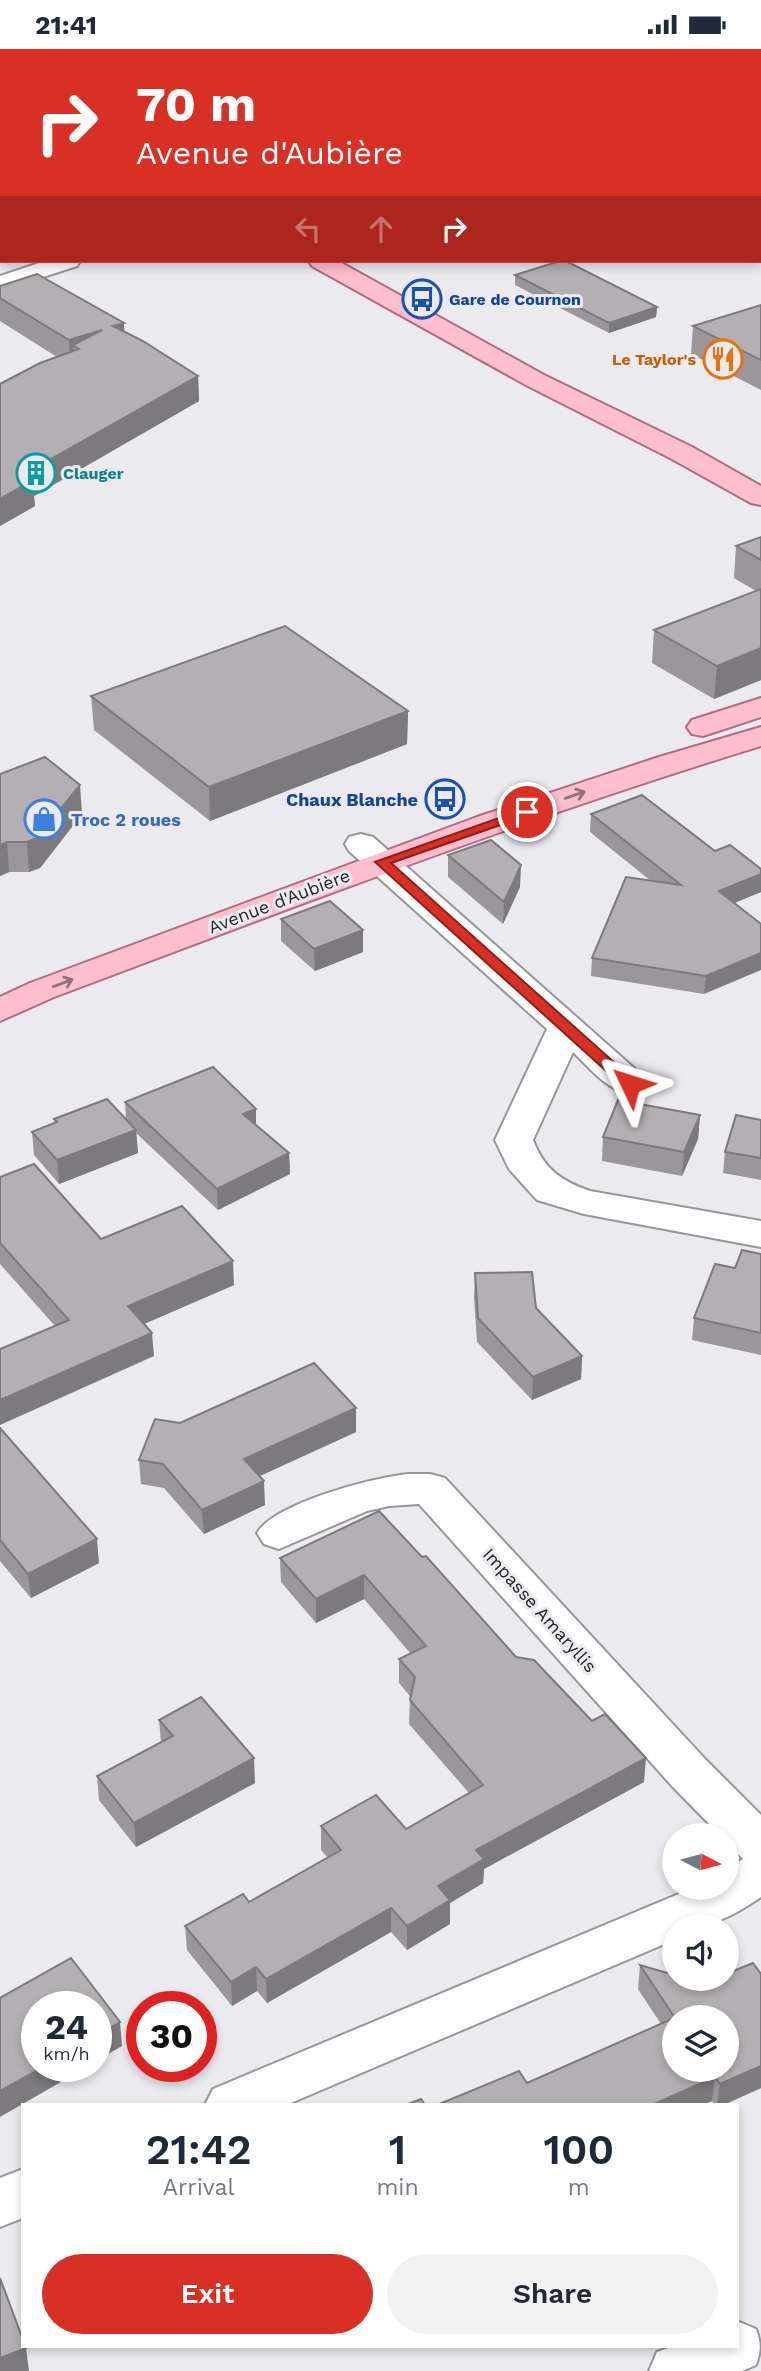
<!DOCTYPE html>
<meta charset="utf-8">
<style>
:root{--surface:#fff;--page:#f2f2f3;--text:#1f2937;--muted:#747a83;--accent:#d93025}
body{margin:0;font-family:"Work Sans",sans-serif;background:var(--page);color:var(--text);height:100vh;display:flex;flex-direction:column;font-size:26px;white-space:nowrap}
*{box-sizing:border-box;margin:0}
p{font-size:23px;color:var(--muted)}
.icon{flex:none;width:38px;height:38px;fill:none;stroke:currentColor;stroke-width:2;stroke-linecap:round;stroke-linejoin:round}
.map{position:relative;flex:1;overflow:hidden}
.details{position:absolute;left:21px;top:2054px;width:718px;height:245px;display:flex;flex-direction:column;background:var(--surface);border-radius:0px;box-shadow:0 4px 10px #0003}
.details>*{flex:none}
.top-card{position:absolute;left:0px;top:0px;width:761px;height:214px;box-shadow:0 4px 10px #0003;background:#d93025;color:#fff;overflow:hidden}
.needle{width:46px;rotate:96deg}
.tools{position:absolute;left:662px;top:1774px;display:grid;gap:14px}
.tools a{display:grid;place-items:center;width:77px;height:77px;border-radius:50%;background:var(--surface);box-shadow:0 4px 10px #0003;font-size:35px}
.speed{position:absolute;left:21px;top:1942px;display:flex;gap:14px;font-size:35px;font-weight:700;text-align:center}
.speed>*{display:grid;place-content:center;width:91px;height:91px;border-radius:50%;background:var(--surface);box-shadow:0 4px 10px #0003;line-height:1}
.speed small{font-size:18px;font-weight:400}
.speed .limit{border:10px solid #d22;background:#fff;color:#111}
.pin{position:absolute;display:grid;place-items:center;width:60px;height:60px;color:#fff;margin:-30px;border:4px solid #fff;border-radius:50%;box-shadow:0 2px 7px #0007}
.me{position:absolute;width:77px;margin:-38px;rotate:311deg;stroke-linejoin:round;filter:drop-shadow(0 0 5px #0008)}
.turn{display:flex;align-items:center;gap:24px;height:147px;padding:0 21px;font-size:32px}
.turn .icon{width:91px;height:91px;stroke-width:2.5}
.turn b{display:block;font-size:49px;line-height:60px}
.lanes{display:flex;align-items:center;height:66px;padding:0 21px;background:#0003;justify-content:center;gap:35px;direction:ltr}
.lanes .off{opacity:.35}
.eta{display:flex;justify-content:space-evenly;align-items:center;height:119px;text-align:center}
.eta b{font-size:42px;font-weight:600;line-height:49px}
.action{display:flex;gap:14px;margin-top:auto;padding:14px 21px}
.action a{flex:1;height:80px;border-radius:42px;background:var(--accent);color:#fff;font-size:28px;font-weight:600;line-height:80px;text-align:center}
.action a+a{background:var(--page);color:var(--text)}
.status{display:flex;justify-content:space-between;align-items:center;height:49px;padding:0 35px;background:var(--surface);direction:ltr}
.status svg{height:19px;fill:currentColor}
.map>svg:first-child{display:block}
</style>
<div class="status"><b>21:41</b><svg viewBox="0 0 49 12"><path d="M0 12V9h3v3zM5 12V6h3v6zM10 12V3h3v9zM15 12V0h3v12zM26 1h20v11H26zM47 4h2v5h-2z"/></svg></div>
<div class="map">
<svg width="761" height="2322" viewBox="0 0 761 2322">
<rect width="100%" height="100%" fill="#eaeaef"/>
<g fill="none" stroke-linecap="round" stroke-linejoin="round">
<g fill="#607c90" fill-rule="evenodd">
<polygon points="263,0 273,0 271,2"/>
<rect x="0" y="124" width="2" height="4"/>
</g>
<g stroke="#96979b" stroke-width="4">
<g id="minor">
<polygon points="652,0 675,0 651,2"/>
<polygon points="760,61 761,62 761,76 760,75"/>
<polygon points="45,212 80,212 77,217 0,242 0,227"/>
<path d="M361 785 373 788 643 1027 648 1035 643 1043C613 1050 593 1022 573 1003L533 1091C544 1120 561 1132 590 1142L761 1172V1198L584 1165 537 1151 509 1120 495 1091 547 980 349 802 345 795 349 788Z"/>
<path d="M409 1425H430L445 1429 706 1711 761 1766V1848C730 1869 712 1878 674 1878V1891L286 2056H205L213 2040 693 1839H726V1821L743 1810 726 1792V1787H721L672 1737 419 1455 389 1457 367 1462 279 1500 264 1495 257 1484C275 1454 374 1428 409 1425Z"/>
<polygon points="23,2120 23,2169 0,2178 0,2129"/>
<path d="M737 2272 756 2280C761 2294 761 2302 756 2316L742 2322H649L657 2303 671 2298H737Z"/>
</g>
</g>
<g stroke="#b06c80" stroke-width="4">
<g id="major">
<rect x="0" y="30" width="2" height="13"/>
<polygon points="309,212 338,212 544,326 692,398 761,437 761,456 751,454 672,410 526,336 312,217"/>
<polygon points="761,649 761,668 703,687 692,685 687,678 692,671"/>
<path d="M761 678V697C522 770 288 860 54 948L0 972V948L30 934 477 768 659 708Z"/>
</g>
</g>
<use href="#minor" fill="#fff" fill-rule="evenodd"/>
<use href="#major" fill="#fdbed0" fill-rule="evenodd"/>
<g stroke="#49494c" stroke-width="3.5">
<polyline points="336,2 339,0"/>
<polyline points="527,2 532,0"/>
</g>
</g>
<g fill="#9a9699">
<polygon points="719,0 761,0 761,32 760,31 760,2 719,2"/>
<polygon points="515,226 657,258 656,268 609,284 515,236"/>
<polygon points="0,237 124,274 124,282 198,327 199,352 34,447 35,457 0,477 57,308 0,272"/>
<polygon points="761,256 761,341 691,305 693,277"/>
<polygon points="761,488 761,631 714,650 652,614 654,581 756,542 734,529 736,497"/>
<polygon points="91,647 408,662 407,695 210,772 94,681"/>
<polygon points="0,725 82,765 40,819 29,823 9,823 0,827"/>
<polygon points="591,765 715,802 761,820 761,843 734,854 704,945 591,927 592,909 651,832 590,783"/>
<polygon points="448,806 520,838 503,875 448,828"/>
<polygon points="281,870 363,903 315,922 281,892"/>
<polygon points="125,1053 256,1076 289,1104 290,1125 218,1161 136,1084 138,1104 59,1135 34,1106 32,1083 55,1073 54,1070 126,1070"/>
<polygon points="700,1066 698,1090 682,1127 602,1112 603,1088"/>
<polygon points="761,1071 761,1131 723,1124 725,1103"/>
<polygon points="0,1128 101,1190 234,1236 144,1275 154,1307 55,1277 0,1215"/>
<polygon points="761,1205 761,1306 692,1291 694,1269 735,1219"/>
<polygon points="475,1224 536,1259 582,1307 581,1330 532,1351 477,1293 474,1248"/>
<polygon points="180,1374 356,1383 259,1427 265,1456 204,1485 164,1439 141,1435 139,1411"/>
<polygon points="0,1379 99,1514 31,1549 0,1512"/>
<polygon points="379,1462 516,1608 644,1733 484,1820 483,1834 450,1854 450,1875 407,1901 391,1883 267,1954 257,1942 232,1957 187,1901 185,1877 249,1853 328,1809 321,1801 321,1777 406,1780 469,1744 409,1675 410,1647 399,1634 399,1610 411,1605 364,1550 316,1574 281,1533 280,1509"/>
<polygon points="159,1671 255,1734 136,1798 99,1751 97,1727 161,1693"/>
<polygon points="640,1916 761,2039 723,2056 715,2056 712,2052 702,2056 437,2056 527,2034 661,1975 638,1940"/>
</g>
<g fill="#7d7a7d">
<polygon points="657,258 656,268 609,284 609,274"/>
<polygon points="124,274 125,298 113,277"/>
<polygon points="102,281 73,296 74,314 70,315 69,291"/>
<polygon points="198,327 199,352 34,447 35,457 0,477 0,450 21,427"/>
<polygon points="761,599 761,631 714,650 717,617"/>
<polygon points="408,662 407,695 210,772 209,738"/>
<polygon points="80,736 82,765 40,819 29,823 27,793"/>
<polygon points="7,793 9,823 0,827 0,796"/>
<polygon points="521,816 520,838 503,875 504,853"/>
<polygon points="761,825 761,843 717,861 719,842"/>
<polygon points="363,881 363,903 315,922 314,900"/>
<polygon points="761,904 761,921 704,945 706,927"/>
<polygon points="256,1060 256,1080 243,1065"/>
<polygon points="700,1066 698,1090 682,1127 684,1103"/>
<polygon points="136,1081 138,1104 59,1135 57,1111"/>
<polygon points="289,1104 290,1125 218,1161 217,1140"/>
<polygon points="233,1212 234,1236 130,1281 128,1257"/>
<polygon points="152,1284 154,1307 0,1376 0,1351"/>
<polygon points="582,1307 581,1330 532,1351 533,1328"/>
<polygon points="356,1359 356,1383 245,1434 244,1410"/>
<polygon points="264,1432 265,1456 204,1485 202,1461"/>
<polygon points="97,1490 99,1514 31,1549 28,1525"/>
<polygon points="364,1526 364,1550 316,1574 316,1550"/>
<polygon points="254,1709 255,1734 136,1798 134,1774"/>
<polygon points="646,1709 644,1733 484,1820 483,1834 450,1854 450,1875 407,1901 407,1877 438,1837 476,1801"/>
<polygon points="391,1859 391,1883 267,1954 266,1930"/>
<polygon points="256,1918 257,1942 232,1957 231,1933"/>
<polygon points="120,1973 122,1997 96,2012 96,1987"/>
<polygon points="761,2017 761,2039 723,2056 717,2056 720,2035"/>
<polygon points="43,2018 87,2018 0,2068 0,2042"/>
<polygon points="715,2028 712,2052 702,2056 652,2056"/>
<polygon points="26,2299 29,2322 0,2322 0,2309"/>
</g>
<g fill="#b3afb2" stroke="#7d7a7d" stroke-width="2">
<polygon points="461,0 519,0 524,2 456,2"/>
<polygon points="543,0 562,0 568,2 539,2"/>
<polygon points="735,0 761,0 761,11 760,11 760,2 739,2"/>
<polygon points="560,212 566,212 657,258 609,274 515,226"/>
<polygon points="37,225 124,274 113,277 143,292 198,327 21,427 33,431 0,450 0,335 40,314 79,300 73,296 102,281 69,291 0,249 0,237"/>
<polygon points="761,256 761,311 693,277"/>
<polygon points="761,488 761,511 736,497"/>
<polygon points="761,540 761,599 717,617 654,581"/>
<polygon points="285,577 408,662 209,738 91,647"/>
<polygon points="45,708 80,736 37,789 27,793 7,793 0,796 0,725"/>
<polygon points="642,746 715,802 730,796 761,820 761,825 719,842 761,875 761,904 706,927 592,909 626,828 681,836 591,765"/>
<polygon points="491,791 521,816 504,853 448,806"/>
<polygon points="330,852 363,881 314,900 281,870"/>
<polygon points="213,1018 256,1060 243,1065 289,1104 217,1140 125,1053"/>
<polygon points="107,1050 136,1081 57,1111 32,1083 57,1073 54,1070"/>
<polygon points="618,1051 700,1066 684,1103 603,1088"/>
<polygon points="736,1066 761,1071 761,1109 725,1103"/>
<polygon points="34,1115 101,1190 182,1157 233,1212 128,1257 152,1284 0,1351 0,1300 69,1271 0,1194 0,1128"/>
<polygon points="742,1201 761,1205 761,1284 694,1269 715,1215 735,1219"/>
<polygon points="532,1223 536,1259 582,1307 533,1328 478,1269 475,1224"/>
<polygon points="314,1314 356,1359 244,1410 264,1432 202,1461 163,1415 139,1411 155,1370 180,1374"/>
<polygon points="0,1379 97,1490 28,1525 0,1491"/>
<polygon points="379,1462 422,1508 426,1507 516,1608 534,1611 592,1672 605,1665 646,1709 476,1801 484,1810 438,1837 450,1851 407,1877 391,1859 266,1930 256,1918 231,1933 185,1877 243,1845 249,1853 341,1801 321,1777 376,1746 406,1780 483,1736 410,1651 415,1628 399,1610 426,1597 364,1526 316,1550 280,1509"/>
<polygon points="201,1648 254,1709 134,1774 97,1727 173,1687 159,1671"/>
<polygon points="71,1909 120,1973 96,1987 96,1958 37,1958 37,2018 43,2018 0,2042 0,1949"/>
<polygon points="753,1914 761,1925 761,2017 720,2035 715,2028 652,2056 437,2056 519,2022 527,2034 674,1969 674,2021 726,2021 726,1969 675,1969 640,1916 674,1926 674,1930 689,1930 705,1935 715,1930 726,1930 726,1925"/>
<polygon points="421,2050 425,2056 406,2056"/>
<polygon points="0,2229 23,2291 23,2298 25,2298 26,2299 0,2309"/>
</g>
<defs><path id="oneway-shaft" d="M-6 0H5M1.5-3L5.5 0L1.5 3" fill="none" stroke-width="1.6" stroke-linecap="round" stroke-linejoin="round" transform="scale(1.75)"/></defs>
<g stroke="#91727c">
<use href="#oneway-shaft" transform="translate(575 746) rotate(-19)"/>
<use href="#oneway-shaft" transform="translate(63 934) rotate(-21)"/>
</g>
<polygon fill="#d93025" stroke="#8d1f18" stroke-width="2" points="527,759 532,760 532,765 391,814 635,1032 638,1035 635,1039 625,1039 375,813"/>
<defs>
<g id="bus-ring" transform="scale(2.0125)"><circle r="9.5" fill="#eaeaef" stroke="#1a4fb4" stroke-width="1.5"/><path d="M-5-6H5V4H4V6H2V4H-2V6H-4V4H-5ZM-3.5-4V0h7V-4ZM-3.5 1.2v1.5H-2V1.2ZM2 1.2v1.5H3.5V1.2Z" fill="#1a4fb4"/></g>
<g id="restaurant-ring" transform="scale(2.0125)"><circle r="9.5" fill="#eaeaef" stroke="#e8710a" stroke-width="1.5"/><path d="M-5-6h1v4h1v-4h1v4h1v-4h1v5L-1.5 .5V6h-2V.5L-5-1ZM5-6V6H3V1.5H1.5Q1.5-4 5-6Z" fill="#e8710a"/></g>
<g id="building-ring" transform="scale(2.0125)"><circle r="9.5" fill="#eaeaef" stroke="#0f9aa8" stroke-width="1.5"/><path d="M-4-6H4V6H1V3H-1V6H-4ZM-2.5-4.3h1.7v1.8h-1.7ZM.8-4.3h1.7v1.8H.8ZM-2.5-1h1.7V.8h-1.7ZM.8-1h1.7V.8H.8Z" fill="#0f9aa8"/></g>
<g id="shop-ring" transform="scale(2.0125)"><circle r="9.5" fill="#eaeaef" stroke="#3f7fe0" stroke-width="1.5"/><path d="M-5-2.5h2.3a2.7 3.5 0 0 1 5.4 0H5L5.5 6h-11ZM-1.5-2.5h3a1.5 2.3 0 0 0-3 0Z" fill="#3f7fe0"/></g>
</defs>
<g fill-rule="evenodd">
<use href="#bus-ring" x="422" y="250"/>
<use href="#restaurant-ring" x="723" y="310"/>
<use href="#building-ring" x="36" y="424"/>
<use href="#bus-ring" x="445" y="750"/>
<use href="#shop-ring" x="44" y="770"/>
</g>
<g text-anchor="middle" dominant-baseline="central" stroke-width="6" stroke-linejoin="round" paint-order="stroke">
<g font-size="16" font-weight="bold" fill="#164399" stroke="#eaeaef" text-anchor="start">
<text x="449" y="250">Gare de Cournon</text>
</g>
<g font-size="16" font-weight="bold" fill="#c56008" stroke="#eaeaef" text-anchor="end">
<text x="696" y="310">Le Taylor's</text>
</g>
<g font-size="16" font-weight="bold" fill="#0d838f" stroke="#eaeaef" text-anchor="start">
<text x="63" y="424">Clauger</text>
</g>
<g font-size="18" font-weight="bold" fill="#164399" stroke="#eaeaef" text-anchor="end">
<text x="418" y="750">Chaux Blanche</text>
</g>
<g font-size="18" font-weight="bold" fill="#366cbe" stroke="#eaeaef" text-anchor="start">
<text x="71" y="770">Troc 2 roues</text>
</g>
<g font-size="18" fill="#252527" stroke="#eaeaef">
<text transform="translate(279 852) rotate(-21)">Avenue d'Aubière</text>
<text transform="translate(540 1561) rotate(48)">Impasse Amaryllis</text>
</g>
</g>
</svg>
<div class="tools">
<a><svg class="needle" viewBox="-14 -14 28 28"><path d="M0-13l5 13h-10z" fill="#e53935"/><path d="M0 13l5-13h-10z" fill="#747a83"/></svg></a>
<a><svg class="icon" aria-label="sound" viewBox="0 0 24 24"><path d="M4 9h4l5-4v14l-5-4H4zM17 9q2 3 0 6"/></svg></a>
<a><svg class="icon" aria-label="layers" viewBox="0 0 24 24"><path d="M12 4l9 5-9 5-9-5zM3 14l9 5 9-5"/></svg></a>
</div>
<div class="speed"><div>24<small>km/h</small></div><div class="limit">30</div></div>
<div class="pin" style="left:527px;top:763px;background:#d93025"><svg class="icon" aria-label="arrive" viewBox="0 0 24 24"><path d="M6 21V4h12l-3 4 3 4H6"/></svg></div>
<svg class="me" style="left:630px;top:1035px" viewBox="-20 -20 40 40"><path d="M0-17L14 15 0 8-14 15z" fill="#d93025" stroke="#fff" stroke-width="4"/></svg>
<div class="top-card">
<div class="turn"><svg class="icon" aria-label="right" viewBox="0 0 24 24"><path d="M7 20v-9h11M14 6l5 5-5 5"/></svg><div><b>70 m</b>Avenue d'Aubière</div></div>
<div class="lanes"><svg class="icon off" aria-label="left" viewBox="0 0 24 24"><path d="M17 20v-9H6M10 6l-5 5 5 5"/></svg><svg class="icon off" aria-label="ahead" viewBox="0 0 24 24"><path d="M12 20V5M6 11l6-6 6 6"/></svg><svg class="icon" aria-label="right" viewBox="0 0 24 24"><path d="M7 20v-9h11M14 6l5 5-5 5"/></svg></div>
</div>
<section class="details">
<div class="eta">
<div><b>21:42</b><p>Arrival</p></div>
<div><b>1</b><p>min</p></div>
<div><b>100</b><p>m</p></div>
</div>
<div class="action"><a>Exit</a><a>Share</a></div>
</section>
</div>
